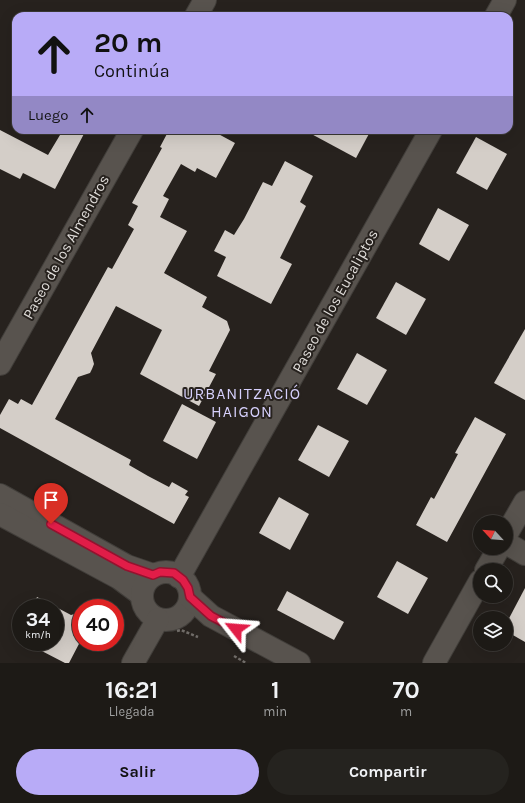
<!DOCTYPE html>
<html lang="es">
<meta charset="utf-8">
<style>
:root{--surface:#1d1a16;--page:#25231f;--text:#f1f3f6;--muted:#a0a1a1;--line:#3b3835;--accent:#b8abf7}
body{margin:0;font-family:Karla,sans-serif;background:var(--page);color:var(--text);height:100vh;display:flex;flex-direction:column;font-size:15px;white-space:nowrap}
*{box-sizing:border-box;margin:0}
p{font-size:13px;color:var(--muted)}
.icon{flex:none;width:22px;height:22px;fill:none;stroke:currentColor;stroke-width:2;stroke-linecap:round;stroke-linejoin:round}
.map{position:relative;height:663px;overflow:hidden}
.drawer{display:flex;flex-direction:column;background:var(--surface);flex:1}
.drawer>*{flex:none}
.hud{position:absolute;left:12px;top:12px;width:501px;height:122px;border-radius:12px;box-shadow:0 4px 16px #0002,0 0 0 1px var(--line);background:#b8abf7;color:#111;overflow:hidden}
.needle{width:26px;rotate:296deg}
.controls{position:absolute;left:473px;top:515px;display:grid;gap:8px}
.controls a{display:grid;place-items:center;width:40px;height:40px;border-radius:50%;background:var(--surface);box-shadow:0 4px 16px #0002,0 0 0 1px var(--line);font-size:20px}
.speed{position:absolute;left:12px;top:599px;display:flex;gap:8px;font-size:20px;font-weight:700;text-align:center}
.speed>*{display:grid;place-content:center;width:52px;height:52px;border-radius:50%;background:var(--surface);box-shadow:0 4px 16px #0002,0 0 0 1px var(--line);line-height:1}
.speed small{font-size:10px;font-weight:400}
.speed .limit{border:6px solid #d22;background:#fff;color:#111}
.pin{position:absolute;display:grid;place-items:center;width:34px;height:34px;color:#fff;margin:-41px -17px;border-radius:50% 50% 50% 0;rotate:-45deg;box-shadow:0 0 4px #0007}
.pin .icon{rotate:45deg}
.me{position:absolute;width:44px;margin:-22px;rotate:298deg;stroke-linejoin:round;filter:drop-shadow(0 0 3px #0008)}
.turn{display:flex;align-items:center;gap:14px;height:84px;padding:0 16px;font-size:18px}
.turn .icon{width:52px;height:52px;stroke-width:2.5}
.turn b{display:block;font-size:28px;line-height:34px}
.then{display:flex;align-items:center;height:38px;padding:0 16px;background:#0003;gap:8px;font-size:15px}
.eta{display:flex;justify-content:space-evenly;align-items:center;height:68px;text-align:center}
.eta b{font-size:24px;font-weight:700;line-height:28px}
.button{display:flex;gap:8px;margin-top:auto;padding:8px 16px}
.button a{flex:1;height:46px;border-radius:24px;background:var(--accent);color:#111;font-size:16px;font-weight:700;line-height:46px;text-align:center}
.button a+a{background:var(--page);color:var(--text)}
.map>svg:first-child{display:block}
</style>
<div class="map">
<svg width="525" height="663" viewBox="0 0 525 663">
<rect width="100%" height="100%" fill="#27221e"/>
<g fill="#d4cec8">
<polygon points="0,130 48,155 63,130 86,130 55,189 23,173 20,179 0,169"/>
<polygon points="169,130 211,130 235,143 216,178 197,168 195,172 181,164 163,196 169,199 160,217 187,231 164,273 207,297 202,307 227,321 230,330 209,371 216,374 199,406 140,374 162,330 116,306 91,353 94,364 92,369 90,373 78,377 55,419 131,460 129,465 148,476 169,487 172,482 188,491 185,495 189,497 174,524 0,428 0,415 9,399 18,404 21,399 32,405 108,267 112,269 134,229 128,225 138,206 132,203 162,148 160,147"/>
<polygon points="304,130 371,130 356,158"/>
<polygon points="476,137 507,154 487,190 456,173"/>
<polygon points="285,161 313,176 300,202 306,206 280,258 292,264 271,304 217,276 226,257 214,251 225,230 234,235 244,219 263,182 272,186"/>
<polygon points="438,208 469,225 449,261 419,244"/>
<polygon points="396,282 426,299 406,335 376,318"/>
<polygon points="525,329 525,400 494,383"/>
<polygon points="357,353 387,370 367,405 337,389"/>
<polygon points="182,404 216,422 197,459 163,441"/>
<polygon points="475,417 506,434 447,542 416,525 431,497 434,499 458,454 455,453"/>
<polygon points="318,425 349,441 329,477 298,460"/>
<polygon points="279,497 309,514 290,550 259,533"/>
<polygon points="397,561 428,578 408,614 377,597"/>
<polygon points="525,588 525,642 506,631 506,624"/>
<polygon points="287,591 344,622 334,640 277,610"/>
<polygon points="37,597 71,615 81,612 81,640 69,663 65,663 36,648 39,642 55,642 55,608 32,608"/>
</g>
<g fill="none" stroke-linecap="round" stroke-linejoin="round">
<g stroke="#413e3a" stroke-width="24">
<g id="minor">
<polyline points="196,16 205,0"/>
<polyline points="496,16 505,0"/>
<polyline points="0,364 132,130"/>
<polyline points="0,495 127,566 153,575"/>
<polyline points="0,514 119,578 142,595"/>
<polyline points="506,535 525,502"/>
<polyline points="506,543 525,554"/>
<polyline points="486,570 499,548"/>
<circle cx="166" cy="596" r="24"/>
<polyline points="179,577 431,130"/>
<polyline points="190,597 211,616 299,663"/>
<polyline points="133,663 158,619"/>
<polyline points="434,663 480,581"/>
</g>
</g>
<g stroke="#706c68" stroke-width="2.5" stroke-dasharray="3 2" stroke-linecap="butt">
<polyline points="177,631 181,630 198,637"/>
<polyline points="234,656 246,663"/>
</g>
<use href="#minor" stroke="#58534e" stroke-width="22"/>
</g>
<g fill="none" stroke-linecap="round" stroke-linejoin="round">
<g stroke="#92132f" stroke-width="10">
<polyline id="route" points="51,524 127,566 153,575 160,572 174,573 183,580 188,588 190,597 211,616 236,629"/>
</g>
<use href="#route" stroke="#e11d48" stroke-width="7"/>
</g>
<g text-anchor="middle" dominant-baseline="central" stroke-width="4" stroke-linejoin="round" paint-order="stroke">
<g font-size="15" fill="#dfdcd9" stroke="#27221e">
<text transform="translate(66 247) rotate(-61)">Paseo de los Almendros</text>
<text transform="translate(335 301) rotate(-61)">Paseo de los Eucaliptos</text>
</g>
<g font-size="16" letter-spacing="1" fill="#d6d0fc" stroke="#27221e">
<text x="242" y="393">URBANITZACIÓ<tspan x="242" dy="18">HAIGON</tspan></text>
</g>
</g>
</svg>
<div class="controls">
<a><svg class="needle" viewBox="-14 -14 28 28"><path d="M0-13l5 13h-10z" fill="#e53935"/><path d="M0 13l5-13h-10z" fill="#a0a1a1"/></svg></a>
<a><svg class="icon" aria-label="search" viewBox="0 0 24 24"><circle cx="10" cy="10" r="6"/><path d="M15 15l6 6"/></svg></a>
<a><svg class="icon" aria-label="layers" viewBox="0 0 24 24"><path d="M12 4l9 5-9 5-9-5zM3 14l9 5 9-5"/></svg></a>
</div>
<div class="speed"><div>34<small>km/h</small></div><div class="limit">40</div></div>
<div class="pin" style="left:51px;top:524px;background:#d93025"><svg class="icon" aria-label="arrive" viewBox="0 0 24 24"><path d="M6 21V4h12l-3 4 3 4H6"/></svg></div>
<svg class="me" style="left:236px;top:629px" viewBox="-20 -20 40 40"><path d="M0-17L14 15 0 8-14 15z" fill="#e11d48" stroke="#fff" stroke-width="4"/></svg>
<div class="hud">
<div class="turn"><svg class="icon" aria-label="ahead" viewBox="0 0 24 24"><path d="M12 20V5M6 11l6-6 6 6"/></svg><div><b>20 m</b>Continúa</div></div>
<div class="then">Luego<svg class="icon" aria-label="ahead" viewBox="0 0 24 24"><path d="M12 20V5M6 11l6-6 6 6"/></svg></div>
</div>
</div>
<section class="drawer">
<div class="eta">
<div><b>16:21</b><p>Llegada</p></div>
<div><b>1</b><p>min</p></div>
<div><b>70</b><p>m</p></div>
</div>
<div class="button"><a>Salir</a><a>Compartir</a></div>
</section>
